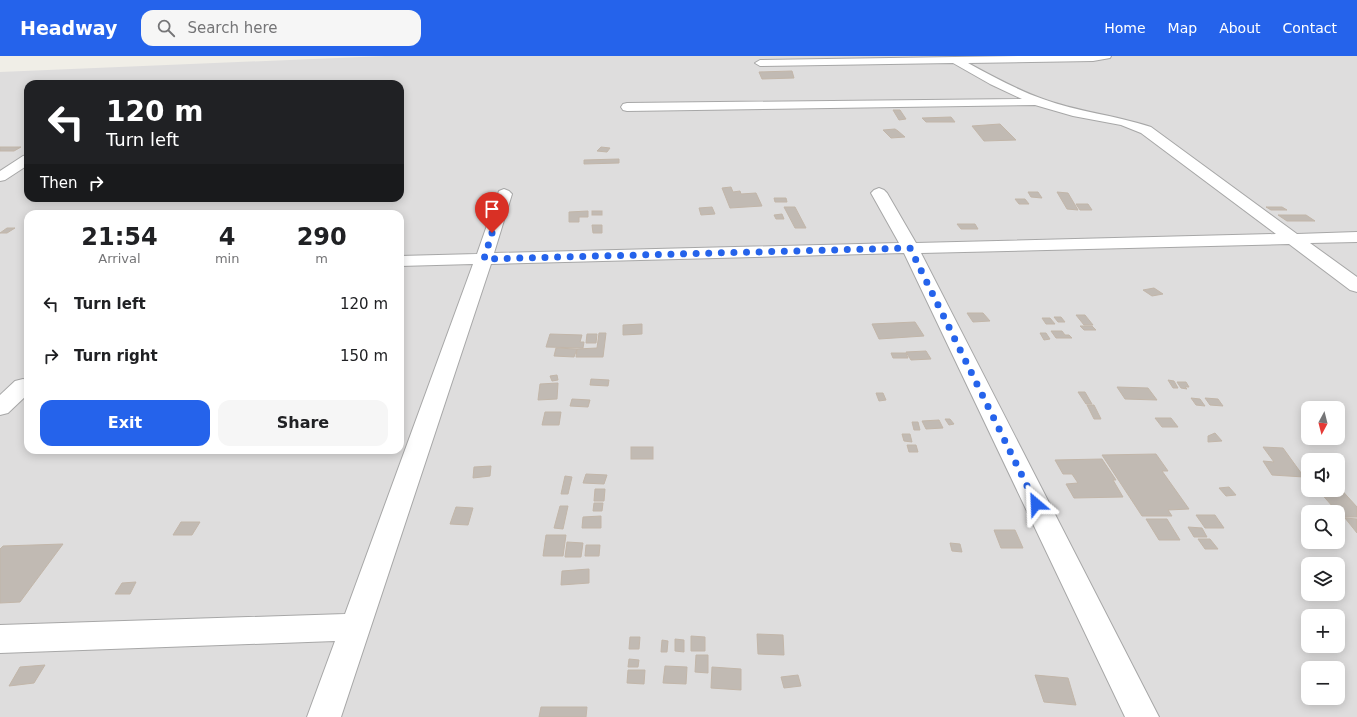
<!DOCTYPE html>
<meta charset="utf-8">
<style>
:root{--surface:#fff;--page:#f6f6f6;--text:#202124;--muted:#757577;--accent:#2563eb}
body{margin:0;font-family:"DejaVu Sans",sans-serif;background:var(--page);color:var(--text);height:100vh;display:flex;flex-direction:column;font-size:15px;white-space:nowrap}
*{box-sizing:border-box;margin:0}
p{font-size:13px;color:var(--muted)}
.icon{flex:none;width:22px;height:22px;fill:none;stroke:currentColor;stroke-width:2;stroke-linecap:round;stroke-linejoin:round}
.map{position:relative;flex:1;overflow:hidden}
.panel{position:absolute;left:24px;top:154px;width:380px;height:244px;display:flex;flex-direction:column;background:var(--surface);border-radius:12px;box-shadow:0 2px 10px #0003}
.panel>*{flex:none}
.top-card{position:absolute;left:24px;top:24px;width:380px;height:122px;border-radius:12px;box-shadow:0 2px 10px #0003;background:#202124;color:#fff;overflow:hidden}
.needle{width:26px;rotate:187deg}
.controls{position:absolute;left:1301px;top:345px;display:grid;gap:8px}
.controls a{display:grid;place-items:center;width:44px;height:44px;border-radius:8px;background:var(--surface);box-shadow:0 2px 10px #0003;font-size:20px}
.pin{position:absolute;display:grid;place-items:center;width:34px;height:34px;color:#fff;margin:-41px -17px;border-radius:50% 50% 50% 0;rotate:-45deg;box-shadow:0 0 4px #0007}
.pin .icon{rotate:45deg}
.me{position:absolute;width:44px;margin:-22px;rotate:334deg;stroke-linejoin:round;filter:drop-shadow(0 0 3px #0008)}
.turn{display:flex;align-items:center;gap:14px;height:84px;padding:0 16px;font-size:18px}
.turn .icon{width:52px;height:52px;stroke-width:2.5}
.turn b{display:block;font-size:28px;line-height:34px}
.then{display:flex;align-items:center;height:38px;padding:0 16px;background:#0003;gap:8px;font-size:15px}
.eta{display:flex;justify-content:space-evenly;align-items:center;height:68px;text-align:center}
.eta b{font-size:24px;font-weight:700;line-height:28px}
.button{display:flex;gap:8px;margin-top:auto;padding:8px 16px}
.button a{flex:1;height:46px;border-radius:12px;background:var(--accent);color:#fff;font-size:16px;font-weight:700;line-height:46px;text-align:center}
.button a+a{background:var(--page);color:var(--text)}
ul{padding:0;list-style:none}
li{display:flex;align-items:center;gap:12px;height:52px;padding:0 16px}
li div{flex:1}
li b{display:block;font-size:15px}
li em{font-style:normal}
header{display:flex;align-items:center;gap:24px;box-sizing:border-box;height:56px;padding:0 20px;background:var(--accent);color:#fff}
header strong{font-size:19px}
nav{display:flex;gap:22px;margin-inline-start:auto;font-size:14px}
.search{width:280px;height:36px;background:var(--page);display:flex;align-items:center;gap:10px;box-sizing:border-box;padding:0 14px;border-radius:12px;color:var(--muted);font-size:15px}
.map>svg:first-child{display:block}
</style>
<header>
<strong>Headway</strong>
<div class="search"><svg class="icon" aria-label="search" viewBox="0 0 24 24"><circle cx="10" cy="10" r="6"/><path d="M15 15l6 6"/></svg>Search here</div>
<nav><a>Home</a><a>Map</a><a>About</a><a>Contact</a></nav>
</header>
<div class="map">
<svg width="1357" height="661" viewBox="0 0 1357 661">
<rect width="100%" height="100%" fill="#f0eee7"/>
<path fill="#dedddd" fill-rule="evenodd" d="M385 0H1357V661H0V16ZM28 28H400V142H28ZM28 158H400V394H28ZM1308 352H1338V382H1308ZM1308 404H1338V434H1308ZM1308 456H1338V486H1308ZM1308 508H1338V538H1308ZM1308 560H1338V590H1308ZM1308 612H1338V642H1308Z"/>
<g fill="#c1bab3" stroke="#c2b6a9">
<polygon points="792,15 794,22 762,23 759,16"/>
<polygon points="893,54 900,54 906,63 899,64"/>
<polygon points="951,61 955,66 926,66 922,62"/>
<polygon points="1000,68 1016,84 984,85 972,70"/>
<polygon points="895,73 898,75 905,81 891,82 883,74"/>
<polygon points="0,91 21,91 14,95 0,95"/>
<polygon points="601,91 610,92 607,96 597,95"/>
<polygon points="619,103 619,107 584,108 584,104"/>
<polygon points="731,131 733,136 740,135 741,138 756,137 762,150 730,152 722,132"/>
<polygon points="1028,136 1038,136 1042,142 1031,141"/>
<polygon points="1057,136 1068,137 1078,154 1067,153"/>
<polygon points="774,142 786,142 787,146 775,146"/>
<polygon points="1015,143 1025,143 1029,148 1019,148"/>
<polygon points="1076,148 1088,148 1092,154 1080,154"/>
<polygon points="712,151 715,158 701,159 699,152"/>
<polygon points="784,151 795,151 806,172 795,172"/>
<polygon points="1266,151 1282,151 1287,154 1271,154"/>
<polygon points="588,155 588,161 579,161 579,166 569,166 569,156"/>
<rect x="592" y="155" width="10" height="4"/>
<polygon points="782,158 784,163 776,163 774,159"/>
<polygon points="1278,159 1306,159 1315,165 1287,165"/>
<polygon points="957,168 975,168 978,173 961,173"/>
<polygon points="592,169 602,169 602,177 593,177"/>
<polygon points="7,172 15,172 7,177 0,177"/>
<polygon points="1154,232 1163,238 1152,240 1143,234"/>
<polygon points="967,257 983,257 990,265 973,266"/>
<polygon points="1076,259 1085,259 1093,269 1084,269"/>
<polygon points="1054,261 1061,261 1065,266 1058,266"/>
<polygon points="1042,262 1050,262 1055,268 1046,268"/>
<polygon points="915,266 924,280 879,283 872,268"/>
<polygon points="642,268 642,278 623,279 623,269"/>
<polygon points="1080,270 1092,270 1096,274 1084,274"/>
<polygon points="1051,275 1062,275 1065,279 1069,279 1072,282 1056,282"/>
<polygon points="599,277 606,277 603,301 576,301 577,293 597,292"/>
<polygon points="1040,277 1046,277 1050,283 1044,284"/>
<polygon points="550,278 582,279 580,286 584,286 583,292 546,291"/>
<polygon points="587,278 597,278 596,287 586,287"/>
<polygon points="556,292 577,293 574,301 554,300"/>
<polygon points="926,295 931,303 911,304 906,296"/>
<polygon points="891,297 906,297 908,302 893,302"/>
<polygon points="557,319 558,324 552,325 550,320"/>
<polygon points="591,323 609,324 608,330 590,329"/>
<polygon points="1168,324 1174,325 1178,332 1173,332"/>
<polygon points="1177,326 1186,326 1189,331 1185,331 1187,333 1181,332"/>
<polygon points="558,327 557,343 538,344 540,328"/>
<polygon points="1117,331 1148,332 1157,344 1125,343"/>
<polygon points="1078,336 1085,336 1092,348 1086,348"/>
<polygon points="876,337 883,337 886,344 879,345"/>
<polygon points="1191,342 1200,343 1205,350 1196,349"/>
<polygon points="1205,342 1218,343 1223,350 1210,349"/>
<polygon points="572,343 590,344 588,351 570,350"/>
<polygon points="1087,349 1094,349 1101,363 1094,363"/>
<polygon points="545,356 561,356 559,369 542,369"/>
<polygon points="1155,362 1171,362 1178,371 1162,371"/>
<polygon points="945,363 950,363 954,368 949,369"/>
<polygon points="939,364 943,372 926,373 922,365"/>
<polygon points="912,366 918,366 920,374 914,374"/>
<polygon points="1215,377 1222,385 1208,386 1208,380"/>
<polygon points="902,378 910,378 912,386 904,385"/>
<polygon points="907,389 916,389 918,396 909,396"/>
<rect x="631" y="391" width="22" height="12"/>
<polygon points="1263,391 1283,392 1304,421 1272,419 1263,405 1274,406"/>
<polygon points="1156,398 1168,415 1162,415 1189,453 1168,454 1172,460 1142,460 1102,399"/>
<polygon points="1102,403 1116,424 1113,424 1123,441 1074,442 1066,428 1078,427 1072,418 1063,418 1055,404"/>
<polygon points="491,410 490,420 473,422 474,411"/>
<polygon points="586,418 607,419 604,428 583,427"/>
<polygon points="565,420 572,421 568,438 561,438"/>
<polygon points="1338,430 1357,451 1357,461 1342,461 1318,434 1338,434"/>
<polygon points="1229,431 1236,439 1226,440 1219,432"/>
<polygon points="595,433 605,433 604,445 594,445"/>
<polygon points="594,447 603,447 602,455 593,455"/>
<polygon points="560,450 568,450 563,473 554,472"/>
<polygon points="456,451 473,452 468,469 450,468"/>
<polygon points="1196,459 1215,459 1224,472 1205,472"/>
<polygon points="601,460 601,472 582,472 583,461"/>
<polygon points="1345,462 1357,463 1357,477"/>
<polygon points="1146,463 1167,463 1180,484 1159,484"/>
<polygon points="181,466 200,466 192,479 173,479"/>
<polygon points="1188,471 1202,472 1207,481 1194,481"/>
<polygon points="994,474 1015,474 1023,492 1001,492"/>
<polygon points="546,479 566,479 563,500 543,500"/>
<polygon points="1198,483 1210,483 1218,493 1205,493"/>
<polygon points="567,486 583,487 581,501 565,501"/>
<polygon points="950,487 960,488 962,496 952,495"/>
<polygon points="63,488 20,546 0,547 0,493 3,490"/>
<polygon points="586,489 600,489 599,500 585,500"/>
<polygon points="589,513 589,527 561,529 562,515"/>
<polygon points="136,526 130,538 115,538 122,527"/>
<polygon points="757,578 783,579 784,599 758,598"/>
<polygon points="691,580 705,581 705,595 691,595"/>
<polygon points="630,581 640,581 639,593 629,593"/>
<polygon points="675,583 684,584 684,596 675,595"/>
<polygon points="662,584 668,585 667,596 661,596"/>
<polygon points="696,599 708,599 708,617 695,616"/>
<polygon points="629,603 639,604 638,611 628,611"/>
<polygon points="45,609 34,627 9,630 20,611"/>
<polygon points="665,610 687,611 686,628 663,627"/>
<polygon points="712,611 741,613 741,634 711,632"/>
<polygon points="628,614 645,614 644,628 627,627"/>
<polygon points="798,619 801,630 784,632 781,621"/>
<polygon points="1035,619 1068,622 1076,649 1044,646"/>
<polygon points="541,651 587,651 586,661 539,661"/>
</g>
<g fill="none" stroke-linecap="round" stroke-linejoin="round">
<g stroke="#a7a7a7" stroke-width="2">
<g id="minor">
<path d="M1021 0H1111L1110 2 1093 5 968 7C992 20 1017 34 1043 43 1078 56 1115 59 1151 71L1297 178 1357 176V186L1310 187 1357 221V236L1350 234 1289 188 921 197 1159 661H1125L904 197 491 208 341 661H307L335 585 0 597V569L345 558 473 208 400 210V200L477 198 499 135 504 133 509 135 512 138 494 197 899 187 871 137 874 134 879 132 884 134 887 137 916 187 1276 178 1141 77 1121 69 1073 60 1035 49 627 55 623 54 621 51 623 48 627 47 1022 43 990 28 953 7 760 10 755 7 760 4Z"/>
<polygon points="28,99 28,109 5,124 0,125 0,115 23,100"/>
<polygon points="23,323 28,324 28,338 8,357 0,359 0,339 15,325"/>
</g>
</g>
<use href="#minor" fill="#fff" fill-rule="evenodd"/>
</g>
<g fill="none" stroke-linecap="round" stroke-linejoin="round">
<polyline stroke="#2563eb" stroke-width="7" stroke-dasharray="0 12.6" points="492,177 484,203 910,192 1036,448"/>
</g>
</svg>
<div class="controls">
<a><svg class="needle" viewBox="-14 -14 28 28"><path d="M0-13l5 13h-10z" fill="#e53935"/><path d="M0 13l5-13h-10z" fill="#757577"/></svg></a>
<a><svg class="icon" aria-label="sound" viewBox="0 0 24 24"><path d="M4 9h4l5-4v14l-5-4H4zM17 9q2 3 0 6"/></svg></a>
<a><svg class="icon" aria-label="search" viewBox="0 0 24 24"><circle cx="10" cy="10" r="6"/><path d="M15 15l6 6"/></svg></a>
<a><svg class="icon" aria-label="layers" viewBox="0 0 24 24"><path d="M12 4l9 5-9 5-9-5zM3 14l9 5 9-5"/></svg></a>
<a>+</a>
<a>−</a>
</div>
<div class="pin" style="left:492px;top:177px;background:#d93025"><svg class="icon" aria-label="arrive" viewBox="0 0 24 24"><path d="M6 21V4h12l-3 4 3 4H6"/></svg></div>
<svg class="me" style="left:1036px;top:448px" viewBox="-20 -20 40 40"><path d="M0-17L14 15 0 8-14 15z" fill="#2563eb" stroke="#fff" stroke-width="4"/></svg>
<div class="top-card">
<div class="turn"><svg class="icon" aria-label="left" viewBox="0 0 24 24"><path d="M17 20v-9H6M10 6l-5 5 5 5"/></svg><div><b>120 m</b>Turn left</div></div>
<div class="then">Then<svg class="icon" aria-label="right" viewBox="0 0 24 24"><path d="M7 20v-9h11M14 6l5 5-5 5"/></svg></div>
</div>
<section class="panel">
<div class="eta">
<div><b>21:54</b><p>Arrival</p></div>
<div><b>4</b><p>min</p></div>
<div><b>290</b><p>m</p></div>
</div>
<ul>
<li><svg class="icon" aria-label="left" viewBox="0 0 24 24"><path d="M17 20v-9H6M10 6l-5 5 5 5"/></svg><div><b>Turn left</b></div><em>120 m</em></li>
<li><svg class="icon" aria-label="right" viewBox="0 0 24 24"><path d="M7 20v-9h11M14 6l5 5-5 5"/></svg><div><b>Turn right</b></div><em>150 m</em></li>
</ul>
<div class="button"><a>Exit</a><a>Share</a></div>
</section>
</div>
